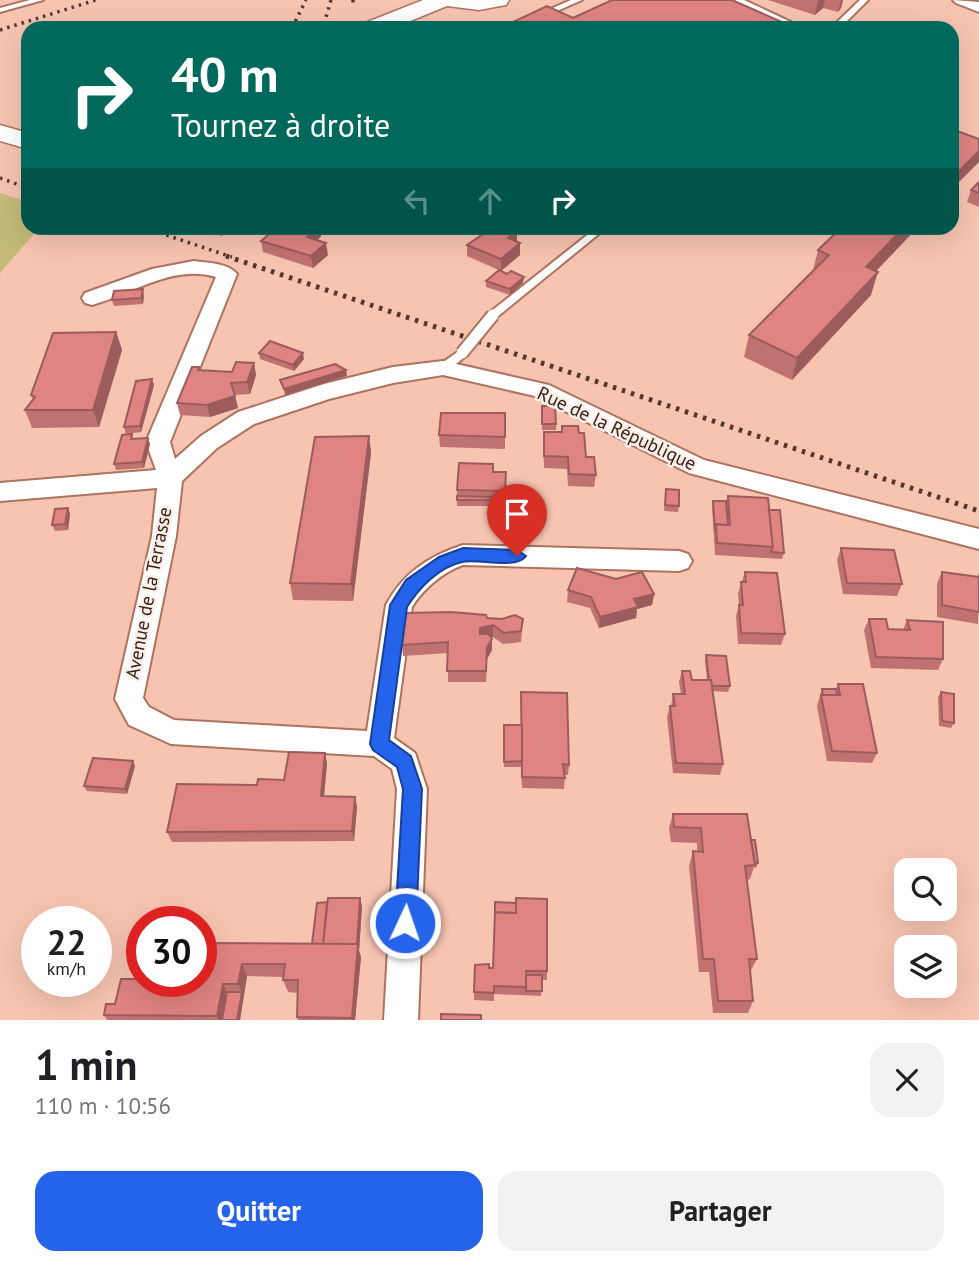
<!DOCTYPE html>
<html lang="fr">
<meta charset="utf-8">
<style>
:root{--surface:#fff;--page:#f2f2f2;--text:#202124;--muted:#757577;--accent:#2563eb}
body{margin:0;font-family:"PT Sans",sans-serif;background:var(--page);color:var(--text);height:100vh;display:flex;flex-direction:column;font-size:26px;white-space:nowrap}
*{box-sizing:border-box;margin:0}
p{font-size:23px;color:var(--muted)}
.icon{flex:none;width:38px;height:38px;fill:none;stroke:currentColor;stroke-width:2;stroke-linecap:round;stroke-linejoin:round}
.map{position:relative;height:1020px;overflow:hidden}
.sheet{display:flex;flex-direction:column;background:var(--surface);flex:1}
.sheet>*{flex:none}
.hud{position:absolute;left:21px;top:21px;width:938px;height:214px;border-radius:21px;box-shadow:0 7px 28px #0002;background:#00695c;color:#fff;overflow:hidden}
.controls{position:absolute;left:894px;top:858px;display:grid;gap:14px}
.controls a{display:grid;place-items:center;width:63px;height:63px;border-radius:14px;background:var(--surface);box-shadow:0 7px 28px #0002;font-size:35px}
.speed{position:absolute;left:21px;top:906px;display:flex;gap:14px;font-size:35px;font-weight:700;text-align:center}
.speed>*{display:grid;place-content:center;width:91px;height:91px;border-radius:50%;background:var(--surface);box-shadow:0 7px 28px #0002;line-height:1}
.speed small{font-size:18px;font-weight:400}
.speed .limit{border:10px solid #d22;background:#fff;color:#111}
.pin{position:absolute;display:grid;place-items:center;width:60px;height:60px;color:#fff;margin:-72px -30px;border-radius:50% 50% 50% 0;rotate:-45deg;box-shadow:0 0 7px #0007}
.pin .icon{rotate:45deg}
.me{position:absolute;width:77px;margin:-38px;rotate:3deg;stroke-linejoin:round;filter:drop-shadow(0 0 5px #0008)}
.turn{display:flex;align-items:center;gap:24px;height:147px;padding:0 35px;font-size:32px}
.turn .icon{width:91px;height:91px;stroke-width:2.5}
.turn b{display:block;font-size:49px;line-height:60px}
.lanes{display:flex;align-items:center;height:66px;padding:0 35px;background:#0003;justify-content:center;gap:35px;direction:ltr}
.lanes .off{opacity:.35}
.round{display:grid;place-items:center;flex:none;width:74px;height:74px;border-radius:21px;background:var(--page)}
.overview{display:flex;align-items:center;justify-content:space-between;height:119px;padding:0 35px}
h1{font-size:42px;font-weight:700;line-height:52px}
.primary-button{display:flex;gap:14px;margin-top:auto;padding:14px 35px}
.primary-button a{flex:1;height:80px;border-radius:21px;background:var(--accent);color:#fff;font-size:28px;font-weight:700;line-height:80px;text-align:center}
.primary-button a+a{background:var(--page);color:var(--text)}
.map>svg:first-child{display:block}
</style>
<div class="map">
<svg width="979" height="1020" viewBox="0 0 979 1020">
<rect width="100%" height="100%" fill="#f7c4b1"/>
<polygon fill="#c4ba78" points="0,193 28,202 28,228 39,228 0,273"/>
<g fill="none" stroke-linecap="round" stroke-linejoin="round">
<g stroke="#ae735e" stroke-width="4">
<g id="lane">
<polygon points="30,0 43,0 0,12 0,8"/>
<polygon points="571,0 582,0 518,28 507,28"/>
<polygon points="734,0 744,0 791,22 784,24"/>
<polygon points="860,0 868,0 840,28 831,28"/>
<polygon points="596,228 606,228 497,317 489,317 488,315 489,313"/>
<polygon points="462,349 466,350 467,353 466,356 447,371 439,371 438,368 439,365"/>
</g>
</g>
<g stroke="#ae735e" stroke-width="4">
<g id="street">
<polygon points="953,0 979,2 979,12 956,3"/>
<path d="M194 261C208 263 228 263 237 274L170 442 175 459 201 436 238 412 324 384 393 367 443 361 549 385 704 460 979 529V549L689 473 535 396 443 375 393 383 329 399 254 424 217 448 182 481 176 536 143 698 149 707 174 720 367 731 386 605C403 573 429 556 463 545L679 551 688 554 692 561 688 568 679 571 463 565C443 572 423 589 412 607L394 738 415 753 427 789 418 1020H384L397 789 392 769 374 756 171 744 129 725 115 699 152 536 157 488 0 501V483L156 470 146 442 216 277C173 264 132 294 92 305L85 303 82 298 85 293 152 269Z"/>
</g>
</g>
<g stroke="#ae735e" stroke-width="3">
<g id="secondary">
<polygon points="423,0 509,0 506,5 479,10 447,6 393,28 362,28 365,23"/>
<polygon points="0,125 28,133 28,149 0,141"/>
</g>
</g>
<use href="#lane" fill="#fff" fill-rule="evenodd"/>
<use href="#street" fill="#fff" fill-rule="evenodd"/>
<use href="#secondary" fill="#fff" fill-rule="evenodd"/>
<g stroke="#54382e" stroke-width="3.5" stroke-dasharray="2.5 5" stroke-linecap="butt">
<polyline points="353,0 353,6"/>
<polyline points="324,24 331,0"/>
<polyline points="292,28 306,0"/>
<polyline points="0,30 96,0"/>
<polyline points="0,178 28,188"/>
<polyline points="145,228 232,257"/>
</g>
<polyline stroke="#54382e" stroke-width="5" stroke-dasharray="3.5 6" stroke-linecap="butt" points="226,256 979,511"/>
<g stroke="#ae735e" stroke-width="15" stroke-linecap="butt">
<polyline id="lane-bridge" points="462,353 493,315"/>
</g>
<use href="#lane-bridge" stroke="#fff" stroke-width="11"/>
</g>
<g fill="#c07271">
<polygon points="768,0 843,0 841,8 838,12 823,8 815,15"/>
<polygon points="979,182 979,207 967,202 971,190"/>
<polygon points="215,228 228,228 229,232 221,236 216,232"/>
<polygon points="263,228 320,228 321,236 317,240 328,255 313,268 263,252 261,241 267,235 265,235"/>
<polygon points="841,228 916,228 915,230 876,271 871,295 792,380 744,357 749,335 813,270 818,250"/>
<polygon points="517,242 520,255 501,271 467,256 467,245"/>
<polygon points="507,274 523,283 510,295 486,287 486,281"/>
<polygon points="144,296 143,304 114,306 112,300"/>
<polygon points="116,332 122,350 99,427 32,428 25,410 33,399 31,395"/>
<polygon points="259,353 304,359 294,371 260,359"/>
<polygon points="254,363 256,375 250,394 235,395 238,408 210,417 180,415 177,403 199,367 200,370 232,372"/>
<polygon points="154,385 141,432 126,434 124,427"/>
<polygon points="542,406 556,424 556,430 542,430"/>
<polygon points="505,413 505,449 440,447 439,435"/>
<polygon points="562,426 579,433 586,457 596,475 594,487 568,486 567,469 544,468 543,432 561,432"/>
<polygon points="132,434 133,439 150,444 144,468 116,470 114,464"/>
<polygon points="369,436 371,453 353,601 293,600 290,583"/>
<polygon points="506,472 505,503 492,503 492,506 457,506 457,490"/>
<polygon points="666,489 679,506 678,512 664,511"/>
<polygon points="728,496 769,510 784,553 782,559 715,555 712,506 713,501 726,501"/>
<polygon points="68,508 70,514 68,530 55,531 52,525"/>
<polygon points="841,548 902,584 897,596 843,594 837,560"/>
<polygon points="745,572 785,634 781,645 738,644 736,616 739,605 738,593"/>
<polygon points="942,572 977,577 979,573 978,624 937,617 937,583"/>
<polygon points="568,590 654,594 652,605 637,609 636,618 599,628 590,608 567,602"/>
<polygon points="487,618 523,619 521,642 503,644 493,637 491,637 492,639 492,650 487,659 486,682 448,682 448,653 403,656 402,645"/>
<polygon points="869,619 888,629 903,630 907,620 943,659 938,670 871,668 864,630"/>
<polygon points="706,655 730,686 728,692 712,691 723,764 720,775 673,773 667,717 670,706 671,706 673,694 681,694 679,682 682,671 692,680 707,680 705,661"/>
<polygon points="838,684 877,753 872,763 827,761 817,706 822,689 836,689"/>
<polygon points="941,692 954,723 951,728 939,726 938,697"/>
<polygon points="504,725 569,765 568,775 565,775 564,789 522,788 521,767 504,767"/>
<polygon points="327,763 324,796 355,797 357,807 354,841 172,842 167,832 257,785 284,780"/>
<polygon points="135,766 127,794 87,791 84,786"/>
<polygon points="673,814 751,840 758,863 756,868 754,867 750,879 747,880 757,959 750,972 753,1001 748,1013 713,1013 709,972 699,972 689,866 693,851 697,852 697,843 671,842 669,828"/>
<polygon points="360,898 362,907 359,951 361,957 355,1020 298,1020 297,1017 298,993 288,992 283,980 284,977 247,976 240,1020 107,1020 104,1015 115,1004 201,943 312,944"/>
<polygon points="489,968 547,971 547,980 542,980 541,996 494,994 494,1001 474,1000 474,992"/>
</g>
<g fill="#9c5c5c">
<polygon points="818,0 825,0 823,8 815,15"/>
<polygon points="841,0 843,0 841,8 838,12"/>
<polygon points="979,151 979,162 952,189 953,177"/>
<polygon points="225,228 228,228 229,232 221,236 220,230"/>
<polygon points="316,228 320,228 321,236 309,249 307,237"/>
<polygon points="903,228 916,228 915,230 859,289 866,267"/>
<polygon points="517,230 517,242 508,238"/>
<polygon points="326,243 328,255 313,268 311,256"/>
<polygon points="520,243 520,255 501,271 501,259"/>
<polygon points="878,272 871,295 792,380 797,358"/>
<polygon points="524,277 523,283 510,295 510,289"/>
<polygon points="143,289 144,296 143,304 141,298"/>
<polygon points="116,332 122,350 99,427 93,410"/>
<polygon points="303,353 304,359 294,371 293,365"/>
<polygon points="254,363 256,375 250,394 247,382"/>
<polygon points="346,370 347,376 285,395 284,389"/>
<polygon points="152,379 154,385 141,432 140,426"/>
<polygon points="235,396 238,408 210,417 207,405"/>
<polygon points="369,436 371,453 353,601 351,584"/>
<polygon points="148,438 150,444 144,468 142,462"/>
<polygon points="68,508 70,514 68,530 65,524"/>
<polygon points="654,594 652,605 637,609 636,618 599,628 600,617 634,599"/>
<polygon points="493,625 493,637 480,639 480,628"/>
<polygon points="492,639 492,650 487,659 486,682 487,647"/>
<polygon points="325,753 327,763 323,806 321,796"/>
<polygon points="133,761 135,766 127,794 125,789"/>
<polygon points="355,797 357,807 354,841 352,831"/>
<polygon points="360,898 362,907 359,951 361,957 355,1020 352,1020"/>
<polygon points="242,964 247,976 240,1020 237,1020 242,992 238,984"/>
<polygon points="223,984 229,997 225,1020 219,1020 217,1016"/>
</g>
<g fill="#df8483" stroke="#9c5c5c" stroke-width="2">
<polygon points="612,0 732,0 793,27 500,28 547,6 573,18"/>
<polygon points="952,129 979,139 979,151 953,177"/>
<polygon points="979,182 979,193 971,190"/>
<polygon points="276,228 316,228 307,237 326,243 311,256 261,241"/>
<polygon points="492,228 512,228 517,230 508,238 520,243 501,259 467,245"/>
<polygon points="841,228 903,228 866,267 878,272 797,358 749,335 829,255 818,250"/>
<polygon points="499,270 507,274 511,271 524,277 510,289 486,281"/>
<polygon points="143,289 141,298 112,300 114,291"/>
<polygon points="116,332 93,410 25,410 35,397 31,395 53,333"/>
<polygon points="270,341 303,353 293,365 259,353"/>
<polygon points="236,362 254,363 247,382 231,383 235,396 207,405 177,403 192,367 199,367 198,370 232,372"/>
<polygon points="335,364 346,370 284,389 280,380"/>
<polygon points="152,379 140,426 124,427 136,381"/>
<polygon points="542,406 555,406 556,424 542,424"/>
<polygon points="441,413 505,413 505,437 439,435"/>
<polygon points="562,426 578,426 579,433 584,433 586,457 594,457 596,475 569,474 568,457 544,456 544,432 562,432"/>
<polygon points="132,434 131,439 148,438 142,462 114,464 122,435"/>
<polygon points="369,436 351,584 290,583 315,437"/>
<polygon points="459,463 493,464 493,472 506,472 505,491 457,490"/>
<polygon points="666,489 679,490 679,506 665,505"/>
<polygon points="457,496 492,497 492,500 457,500"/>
<polygon points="728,496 768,498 773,547 717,543 716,524 730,525"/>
<polygon points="713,501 726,501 728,525 716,524 715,530"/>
<polygon points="68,508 65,524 52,525 55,509"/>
<polygon points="769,510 780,510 784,553 771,552 773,547"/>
<polygon points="841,548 894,550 902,584 847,583"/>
<polygon points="577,568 616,579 642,572 654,594 634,599 638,607 600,617 591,597 568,590"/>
<polygon points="745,572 777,573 785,634 741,633 739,605 743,605 741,582 746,582"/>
<polygon points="942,572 979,577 979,612 942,605"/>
<polygon points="451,612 486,615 487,618 502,619 515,615 523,619 521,631 504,633 493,625 480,628 480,634 488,634 492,639 487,647 486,671 447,671 448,642 402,645 406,613"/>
<polygon points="869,619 886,619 888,629 910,630 907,620 943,622 943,659 876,657"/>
<polygon points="706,655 726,656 730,686 712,686 711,680 709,680"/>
<polygon points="682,671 690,671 692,680 711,680 723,764 676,763 670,706 675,706 673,694 685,694"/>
<polygon points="838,684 863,684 877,753 832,751 821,695 840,695"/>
<polygon points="822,689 836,689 837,695 823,695"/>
<polygon points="521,692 567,693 569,765 563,764 565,778 522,777"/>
<polygon points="941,692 954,694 954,723 942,721"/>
<polygon points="504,725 522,725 522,761 504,762"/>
<polygon points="289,752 325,753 321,796 355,797 352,831 167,832 177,784 257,785 258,779 284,780"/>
<polygon points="93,758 133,761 125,789 84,786"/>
<polygon points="673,814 747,814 755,865 745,866 757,959 749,959 753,1001 718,1001 714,959 703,959 693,851 703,852 701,828 674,827"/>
<polygon points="751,840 755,840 758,863 755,863"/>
<polygon points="328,898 360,898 357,944 323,944"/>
<polygon points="516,898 547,899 547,971 526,971 527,987 494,986 494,993 474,992 475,965 489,964 489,968 493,968 495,912 516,913"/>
<polygon points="327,902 323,944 312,944 317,903"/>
<polygon points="495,902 516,903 516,913 495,912"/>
<polygon points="201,943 358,944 352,1018 297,1017 298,980 283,980 285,964 242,964 238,984 223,984 217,1016 104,1015 106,1004 115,1004 121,979 139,979 142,969 142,982 201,982"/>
<rect x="526" y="975" width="16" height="16"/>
<polygon points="227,992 242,992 237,1020 222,1020"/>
<polygon points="441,1014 481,1015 481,1020 441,1020"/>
</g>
<path fill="#2563eb" stroke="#184099" stroke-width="2" d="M463 548 517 550 526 556C517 570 477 558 462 562 439 567 419 588 407 607L389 740 411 756 422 789 416 923 413 930 405 933 398 930 395 923 403 789 397 767 373 750 370 744 390 605 406 580 439 557Z"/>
<g text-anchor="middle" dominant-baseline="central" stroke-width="5" stroke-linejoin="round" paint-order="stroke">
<g font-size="19" fill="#392119" stroke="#fcefea">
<text transform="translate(617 428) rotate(25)">Rue de la République</text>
<text transform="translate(148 593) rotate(-79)">Avenue de la Terrasse</text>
</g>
</g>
</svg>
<div class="controls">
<a><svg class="icon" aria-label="search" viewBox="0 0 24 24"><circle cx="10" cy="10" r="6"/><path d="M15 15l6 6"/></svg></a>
<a><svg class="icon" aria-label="layers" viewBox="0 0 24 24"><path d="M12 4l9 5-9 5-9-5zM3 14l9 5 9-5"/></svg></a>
</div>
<div class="speed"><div>22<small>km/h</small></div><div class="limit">30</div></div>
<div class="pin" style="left:517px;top:556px;background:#d93025"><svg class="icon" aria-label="arrive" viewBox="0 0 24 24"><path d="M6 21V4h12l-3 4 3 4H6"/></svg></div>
<svg class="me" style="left:405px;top:923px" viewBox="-20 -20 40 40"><circle r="17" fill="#2563eb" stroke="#fff" stroke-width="3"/><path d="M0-11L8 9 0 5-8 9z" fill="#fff"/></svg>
<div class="hud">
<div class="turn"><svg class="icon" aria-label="right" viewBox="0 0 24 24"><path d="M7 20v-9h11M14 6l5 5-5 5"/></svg><div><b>40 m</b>Tournez à droite</div></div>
<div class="lanes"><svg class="icon off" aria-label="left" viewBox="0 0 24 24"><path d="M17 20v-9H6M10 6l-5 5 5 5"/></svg><svg class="icon off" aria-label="ahead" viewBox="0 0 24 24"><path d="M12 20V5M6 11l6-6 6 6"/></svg><svg class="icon" aria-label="right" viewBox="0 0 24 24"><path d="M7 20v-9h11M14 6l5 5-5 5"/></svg></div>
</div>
</div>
<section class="sheet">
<div class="overview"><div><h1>1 min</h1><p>110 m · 10:56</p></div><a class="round"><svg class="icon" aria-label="close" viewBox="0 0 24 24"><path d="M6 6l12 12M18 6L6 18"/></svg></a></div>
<div class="primary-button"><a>Quitter</a><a>Partager</a></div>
</section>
